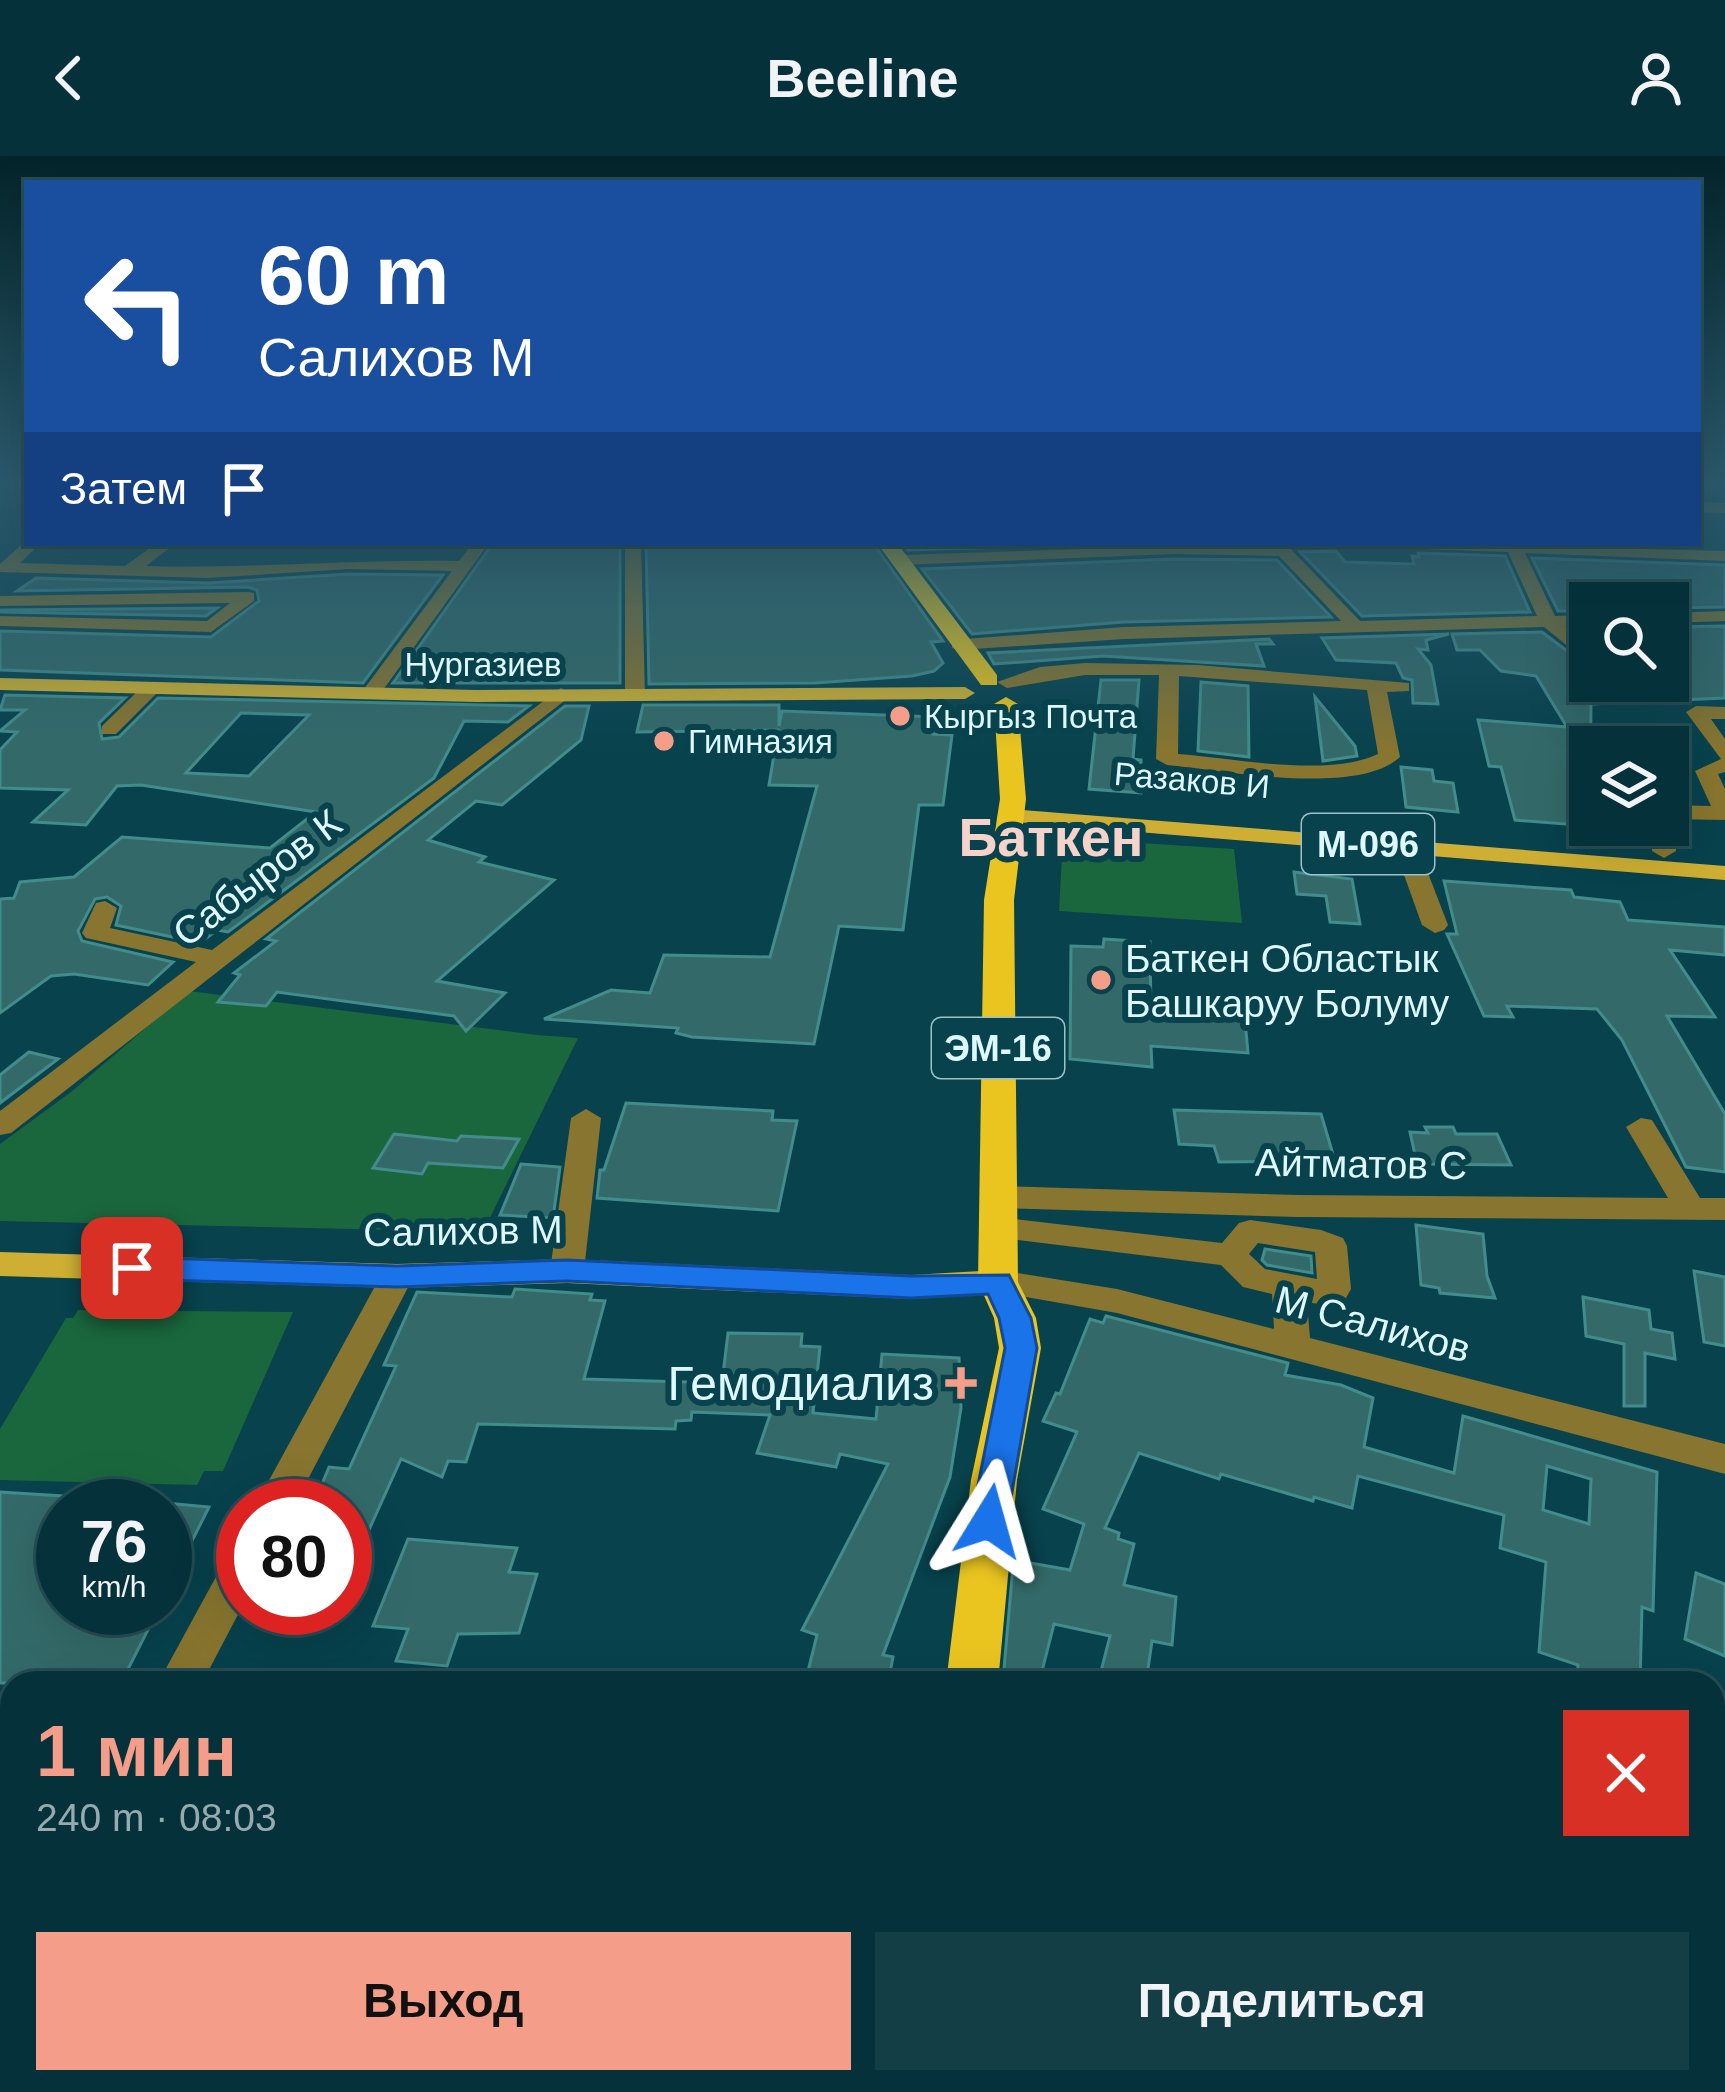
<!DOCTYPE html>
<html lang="ru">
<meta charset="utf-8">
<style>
:root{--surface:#05323a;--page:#133e45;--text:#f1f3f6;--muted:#97aaaf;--line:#264d54;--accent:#f49e89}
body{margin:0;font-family:Arial,sans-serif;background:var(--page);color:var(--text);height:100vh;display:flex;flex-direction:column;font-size:45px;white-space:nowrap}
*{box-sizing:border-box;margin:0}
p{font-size:39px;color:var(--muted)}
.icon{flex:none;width:66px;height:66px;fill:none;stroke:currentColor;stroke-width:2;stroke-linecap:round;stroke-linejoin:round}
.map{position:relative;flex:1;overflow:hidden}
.panel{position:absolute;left:0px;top:1515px;width:1725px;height:423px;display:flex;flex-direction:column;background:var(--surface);border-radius:36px 36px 0 0;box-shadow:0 12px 48px #0002,0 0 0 3px var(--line)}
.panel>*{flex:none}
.guide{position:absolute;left:24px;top:24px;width:1677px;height:366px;border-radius:0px;box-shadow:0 12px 48px #0002,0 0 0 3px var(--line);background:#1a4fa0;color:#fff;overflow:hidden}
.fabs{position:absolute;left:1569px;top:426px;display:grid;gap:24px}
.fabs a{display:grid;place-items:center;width:120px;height:120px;border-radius:0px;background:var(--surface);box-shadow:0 12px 48px #0002,0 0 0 3px var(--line);font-size:60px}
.speed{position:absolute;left:36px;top:1323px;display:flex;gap:24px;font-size:60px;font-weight:700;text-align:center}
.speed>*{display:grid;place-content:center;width:156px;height:156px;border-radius:50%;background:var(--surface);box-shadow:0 12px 48px #0002,0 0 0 3px var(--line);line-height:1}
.speed small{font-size:30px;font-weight:400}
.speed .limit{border:18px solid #d22;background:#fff;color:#111}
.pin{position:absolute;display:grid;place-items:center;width:102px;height:102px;color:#fff;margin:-51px;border-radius:24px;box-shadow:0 6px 18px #0006}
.me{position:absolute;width:132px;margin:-66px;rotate:8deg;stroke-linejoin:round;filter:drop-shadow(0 0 9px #0008)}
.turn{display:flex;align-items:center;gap:42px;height:252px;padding:0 36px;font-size:54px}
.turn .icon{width:156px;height:156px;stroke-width:2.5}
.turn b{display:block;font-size:84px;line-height:102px}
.then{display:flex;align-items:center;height:114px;padding:0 36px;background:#0003;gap:24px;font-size:45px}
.round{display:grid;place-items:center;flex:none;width:126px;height:126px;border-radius:0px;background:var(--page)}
.head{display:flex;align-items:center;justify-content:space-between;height:204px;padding:0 36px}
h1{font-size:72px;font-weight:600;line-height:90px;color:var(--accent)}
.primary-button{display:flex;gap:24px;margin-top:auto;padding:24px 36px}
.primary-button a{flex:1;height:138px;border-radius:0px;background:var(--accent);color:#111;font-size:48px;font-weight:600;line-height:138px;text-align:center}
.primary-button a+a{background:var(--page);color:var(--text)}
header{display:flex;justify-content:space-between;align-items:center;height:156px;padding:0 36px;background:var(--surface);font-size:54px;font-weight:600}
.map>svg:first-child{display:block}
</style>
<header><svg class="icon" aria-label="back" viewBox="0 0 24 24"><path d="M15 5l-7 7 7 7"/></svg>Beeline<svg class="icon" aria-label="person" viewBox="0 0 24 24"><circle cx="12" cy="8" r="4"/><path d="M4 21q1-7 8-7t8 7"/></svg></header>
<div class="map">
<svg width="1725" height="1936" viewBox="0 0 1725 1936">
<rect width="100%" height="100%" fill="#07424d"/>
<g fill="#1a673d">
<polygon points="1063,682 1234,693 1242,767 1059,755"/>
<polygon points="189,835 537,879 578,882 483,1076 0,1065 0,988 71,936"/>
<polygon points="78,1154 293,1156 223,1315 204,1315 197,1329 0,1324 0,1273 66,1162 73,1162"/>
</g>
<g fill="#336a69" stroke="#428c8b" stroke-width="3" fill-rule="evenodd">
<polygon points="493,387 620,387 620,527 393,527"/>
<polygon points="646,387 873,387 943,485 931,486 943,507 934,515 912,520 815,527 649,528"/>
<polygon points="903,387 1064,387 1065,389 908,394"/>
<polygon points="1336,395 1345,406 1414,408 1412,400 1419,401 1418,397 1505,400 1530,456 1362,460 1300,396"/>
<polygon points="1532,402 1725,409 1725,451 1668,452 1668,447 1649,447 1644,441 1576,436 1583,455 1558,455"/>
<polygon points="1173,403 1277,404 1331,461 1124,466 972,478 922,413"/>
<polygon points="348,418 443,419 363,527 0,514 0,475 211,481 259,445 257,434 248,431 17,435 36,422 208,427"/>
<polygon points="217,452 206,460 0,456 0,454"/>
<polygon points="1725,470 1725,542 1591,548 1590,670 1515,664 1501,611 1489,610 1478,564 1567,571 1536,520 1501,515 1480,494 1457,494 1452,478 1542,476 1590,512 1590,525 1601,525 1621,543 1641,538 1633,525 1668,525 1668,471"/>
<polygon points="1449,478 1426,484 1428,494 1418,493 1431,509 1438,548 1413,547 1412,524 1403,522 1396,507 1336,504 1322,482"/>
<polygon points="1269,483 1273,488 1256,488 1264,510 1103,500 994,508 988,497"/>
<polygon points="1101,524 1139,524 1133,603 1141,604 1141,637 1089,633"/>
<polygon points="1201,526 1248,530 1249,601 1198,595"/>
<path d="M5 539 125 542 99 567 102 583 119 581 158 542 529 550 508 566 464 565 434 622 228 776 217 774 200 787 116 769 121 750 107 741 95 743 78 775 82 785 173 806 148 829 74 818 51 820 0 857V743L14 742 20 726 74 721 122 681 270 692 316 656 141 629 117 630 86 669 33 666 68 634 0 632V594L17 576 0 575 25 554H0ZM241 557 309 559 249 620 186 617Z"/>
<polygon points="1315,541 1355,590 1357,600 1323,605"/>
<polygon points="643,549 779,549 779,570 782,555 935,561 933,578 952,579 943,649 919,649 903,774 839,770 814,888 692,881 676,877 678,872 544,863 611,834 650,837 664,799 770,801 817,630 769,629 778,574 637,576"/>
<polygon points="565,550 589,550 581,584 502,649 476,645 428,684 485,701 479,706 554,724 437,825 505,837 466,875 454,860 277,836 266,850 218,846 240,819 234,817 276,785 266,783"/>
<polygon points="1401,611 1432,614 1434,625 1453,627 1458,656 1406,651"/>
<polygon points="1294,716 1352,723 1360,768 1330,766 1326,740 1297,738"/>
<polygon points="1444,725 1571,734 1574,741 1620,746 1628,764 1725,771 1725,799 1670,794 1715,861 1667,860 1725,958 1725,1016 1686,1011 1622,884 1597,853 1507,850 1513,861 1484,860 1447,778 1457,778"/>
<polygon points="1104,783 1150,786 1151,857 1245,865 1248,897 1151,890 1152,911 1070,903 1071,790 1103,791"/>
<polygon points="29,896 58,903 0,947 0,919"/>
<polygon points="626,947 773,955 772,964 797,965 778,1055 597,1042 600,1014 604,1014"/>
<polygon points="1174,954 1321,958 1335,1005 1219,1006 1214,990 1179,988"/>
<polygon points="1425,971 1453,971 1456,978 1497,978 1511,1009 1417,1008 1410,976 1428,977"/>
<polygon points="394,978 457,985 461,980 519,983 503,1012 428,1007 422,1018 373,1012"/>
<polygon points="521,1008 560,1011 553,1062 500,1059"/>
<polygon points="1416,1069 1483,1078 1487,1120 1495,1142 1440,1137 1439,1132 1421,1129"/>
<polygon points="1265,1093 1311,1100 1312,1117 1267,1109 1262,1104"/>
<polygon points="1694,1115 1725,1121 1725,1190 1704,1186"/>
<polygon points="515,1133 592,1138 590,1144 605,1145 584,1223 722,1227 728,1177 802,1178 801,1190 820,1191 813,1257 876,1263 882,1198 959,1202 961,1252 950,1321 883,1499 893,1501 888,1527 805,1527 817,1479 802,1474 888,1308 840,1298 836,1311 757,1297 770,1259 692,1256 691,1264 676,1265 675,1273 478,1268 466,1306 448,1305 442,1321 401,1303 345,1427 345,1350 313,1350 329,1311 349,1313 396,1210 384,1209 417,1136 512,1141"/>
<polygon points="1583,1141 1649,1154 1651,1173 1672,1177 1675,1203 1645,1197 1645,1250 1624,1250 1624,1188 1586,1180"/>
<path d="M1106 1160 1288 1207 1285 1219 1341 1229 1373 1242 1364 1291 1454 1317 1463 1260 1657 1316 1653 1455 1642 1451 1640 1527H1577L1578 1509 1539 1496 1546 1406 1500 1392 1504 1359 1358 1320 1352 1352 1314 1341 1313 1345 1221 1318 1219 1323 1139 1297 1105 1372 1119 1377 1118 1383 1134 1388 1124 1429 1176 1441 1172 1489 1152 1485 1146 1527H1098L1110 1480 1054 1468 1039 1527 1003 1524 1013 1410 1024 1412 1025 1406 1070 1414 1084 1368 1043 1353 1077 1276 1043 1265 1056 1237 1060 1238 1090 1163 1103 1167ZM1547 1310 1591 1323 1589 1368 1543 1354Z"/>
<polygon points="0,1336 63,1340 63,1452 159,1452 121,1527 0,1527"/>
<polygon points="165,1347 209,1351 165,1439"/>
<polygon points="408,1383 517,1392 509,1416 537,1418 519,1477 458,1478 447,1510 396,1505 408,1473 373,1470"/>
<polygon points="1696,1417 1725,1428 1725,1500 1685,1483"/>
</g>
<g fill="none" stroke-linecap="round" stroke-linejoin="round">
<g fill="#88752f" fill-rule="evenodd">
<polygon points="1698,346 1725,347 1725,357 1698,356"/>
<path d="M27 384 41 387 20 407 125 410 157 387H176L146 410C251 413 355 403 459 405L473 387H489L378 541 371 543 361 537 452 415 348 413 208 422 0 416V408Z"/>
<polygon points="625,387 641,387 645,538 635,544 625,538"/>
<polygon points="1268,387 1285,387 1360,465 1537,460 1508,396 1396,392 1388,387 1725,395 1725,405 1525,397 1555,460 1590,459 1590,469 1565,470 1590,492 1590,508 1544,471 1124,483 959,494 952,492 952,484 1124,471 1341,465 1279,400 1173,398 900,409 892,404 900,399"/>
<polygon points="248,436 254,437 254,445 211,476 0,470 0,460 207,465 230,447 0,450 0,440"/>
<polygon points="1725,455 1725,465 1668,467 1668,457"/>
<path d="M1085 507 1198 509 1409 527V535L1387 536 1400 601C1357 641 1223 614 1167 609L1156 603 1159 519H1085L1007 532 997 526 1040 511ZM1179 520 1367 534 1378 598C1327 622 1234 602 1178 598Z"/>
<polygon points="1605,525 1627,525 1637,535 1620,539"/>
<polygon points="145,528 162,532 116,578 102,578 102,570"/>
<polygon points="561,532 571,538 568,542 11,977 0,979 0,955 196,806 86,782 82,777 96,747 105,745 117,752 110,772 212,794"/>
<polygon points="1696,550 1725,551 1725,563 1711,563 1725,583 1725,616 1718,618 1725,633 1725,664 1668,663 1668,649 1711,650 1695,615 1721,603 1686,556"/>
<polygon points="1668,663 1675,669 1676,695 1664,702 1652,695 1653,669 1668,669"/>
<polygon points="1406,684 1418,691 1448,769 1444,774 1435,777 1422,769 1394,691"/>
<polygon points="586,953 601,962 584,1115 579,1123 555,1123 550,1115 571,962"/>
<polygon points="1641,962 1652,964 1700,1042 1725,1042 1725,1064 1298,1061 996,1052 985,1048 980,1041 985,1034 996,1030 1298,1039 1668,1042 1626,971"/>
<path d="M997 1061 1222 1087 1239 1067 1250 1064 1321 1074 1343 1082 1347 1090 1351 1133 1346 1142 1324 1149 1307 1146 1310 1182 1725 1288V1318L1117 1157 986 1134 981 1126 986 1118 998 1114 1117 1133 1274 1173 1272 1138 1243 1131 1221 1109 986 1080 981 1072 986 1064ZM1258 1087 1315 1096 1317 1123 1265 1113 1249 1098Z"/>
<polygon points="397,1108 409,1112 414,1120 294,1350 255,1350 385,1112"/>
<polygon points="243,1392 243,1449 202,1527 158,1527 229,1397"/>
<polygon points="12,1796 12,1858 0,1863 0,1801"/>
</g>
<g fill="#ceaf33" fill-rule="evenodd">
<polygon points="0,522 476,534 965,531 975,537 965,543 476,546 0,534"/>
<polygon points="1011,653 1725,710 1725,724 1003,665 1000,660"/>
<polygon points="0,1096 397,1108 567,1103 911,1119 998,1114 1010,1118 1015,1126 1010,1134 998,1138 911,1143 567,1127 397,1132 0,1120"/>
</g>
<g fill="#eac520" fill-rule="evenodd">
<polygon points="877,387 897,387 997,519 997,529 981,529"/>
<polygon points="1006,541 1018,548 1026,643 1014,744 1018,1126 1036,1162 1041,1192 1017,1324 998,1527 946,1527 971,1324 999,1192 994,1162 978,1126 984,744 1000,643 994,548"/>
<polygon points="896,1926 958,1926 958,1936 894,1936"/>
</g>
</g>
<linearGradient id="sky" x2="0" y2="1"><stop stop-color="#04242a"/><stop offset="0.55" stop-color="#2b5a6d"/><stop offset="1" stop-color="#2b5a6d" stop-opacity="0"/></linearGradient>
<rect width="1725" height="596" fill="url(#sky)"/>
<polygon fill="#1a73e8" stroke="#114b97" stroke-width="3" points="132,1101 397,1110 567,1104 911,1120 1009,1119 1031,1162 1037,1192 1007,1365 1002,1375 989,1380 976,1375 971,1365 1005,1192 999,1162 988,1138 911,1142 567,1125 397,1131 132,1123 122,1120 117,1112 122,1105"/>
<g fill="#f49e89" stroke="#07424d" stroke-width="4.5">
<circle cx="900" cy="560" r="12"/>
<circle cx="664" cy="585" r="12"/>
<circle cx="1101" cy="824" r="12"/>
<path d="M955 1209h12v12h12v12h-12v12h-12v-12h-12v-12h12z"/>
</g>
<g text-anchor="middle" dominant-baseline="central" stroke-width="12" stroke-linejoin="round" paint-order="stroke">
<g font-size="33" fill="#def8ff" stroke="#07424d">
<text x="483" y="508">Нургазиев</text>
<text transform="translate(1192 624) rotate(5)">Разаков И</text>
</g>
<g font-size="33" fill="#def8ff" stroke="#07424d" text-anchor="start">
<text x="924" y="560">Кыргыз Почта</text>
<text x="688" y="585">Гимназия</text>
</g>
<g fill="#07424d" stroke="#9ec1ca" stroke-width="3">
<rect x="1302" y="658" width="132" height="60" rx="9"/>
<rect x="932" y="862" width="132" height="60" rx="9"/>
</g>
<g font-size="36" font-weight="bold" fill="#def8ff">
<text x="1368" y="688">М-096</text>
<text x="998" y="892">ЭМ-16</text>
</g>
<g font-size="39" fill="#def8ff" stroke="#07424d">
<text transform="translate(257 722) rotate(-37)">Сабыров К</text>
<text transform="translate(1361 1008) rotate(1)">Айтматов С</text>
<text transform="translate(463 1075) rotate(-1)">Салихов М</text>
<text transform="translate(1373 1168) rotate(15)">М Салихов</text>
</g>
<g font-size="39" fill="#def8ff" stroke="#07424d" text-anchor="start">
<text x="1125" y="802">Баткен Областык<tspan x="1125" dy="45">Башкаруу Болуму</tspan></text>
</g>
<g font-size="48" fill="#def8ff" stroke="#07424d" text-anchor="end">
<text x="934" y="1227">Гемодиализ</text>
</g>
<g font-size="54" font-weight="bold" fill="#f5d3cb" stroke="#07424d">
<text x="1051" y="681">Баткен</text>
</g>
</g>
</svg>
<div class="fabs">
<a><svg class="icon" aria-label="search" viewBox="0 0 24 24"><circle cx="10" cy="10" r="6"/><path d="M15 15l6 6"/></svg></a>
<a><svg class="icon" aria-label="layers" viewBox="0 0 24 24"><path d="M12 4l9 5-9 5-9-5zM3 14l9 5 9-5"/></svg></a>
</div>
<div class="speed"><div>76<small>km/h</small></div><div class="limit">80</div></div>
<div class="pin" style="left:132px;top:1112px;background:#d93025"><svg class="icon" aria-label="arrive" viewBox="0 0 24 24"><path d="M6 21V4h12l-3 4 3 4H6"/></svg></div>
<svg class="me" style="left:989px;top:1365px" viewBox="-20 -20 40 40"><path d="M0-17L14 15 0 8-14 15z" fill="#1a73e8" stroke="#fff" stroke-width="4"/></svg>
<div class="guide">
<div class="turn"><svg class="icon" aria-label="left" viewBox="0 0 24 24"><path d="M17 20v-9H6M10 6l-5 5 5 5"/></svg><div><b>60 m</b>Салихов М</div></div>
<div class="then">Затем<svg class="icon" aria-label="arrive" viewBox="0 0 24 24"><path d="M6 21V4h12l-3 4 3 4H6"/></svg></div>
</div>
<section class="panel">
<div class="head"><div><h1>1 мин</h1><p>240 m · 08:03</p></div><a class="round" style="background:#d93025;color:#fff"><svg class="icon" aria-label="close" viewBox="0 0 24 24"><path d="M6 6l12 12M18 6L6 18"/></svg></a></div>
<div class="primary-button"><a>Выход</a><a>Поделиться</a></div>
</section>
</div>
